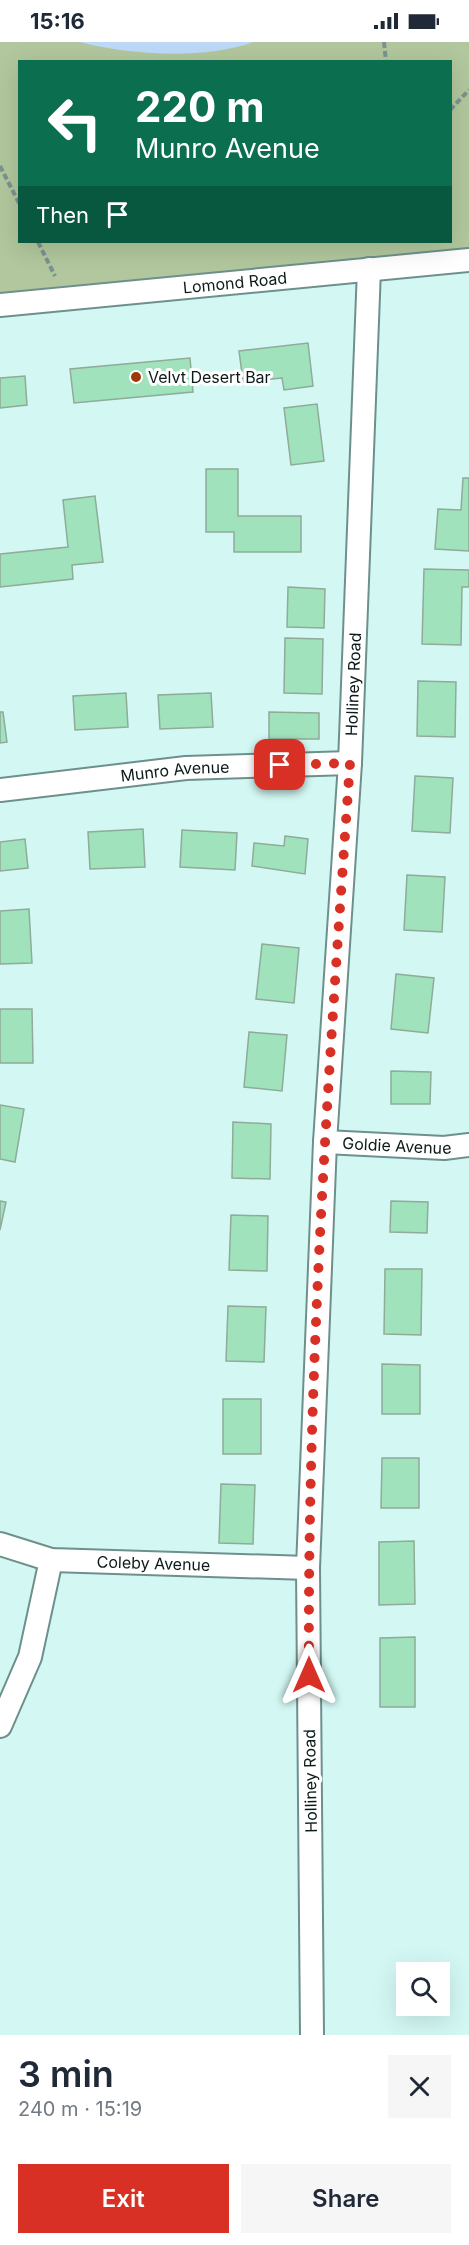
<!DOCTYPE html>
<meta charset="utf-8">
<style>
:root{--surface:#fff;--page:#f6f6f7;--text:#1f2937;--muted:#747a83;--accent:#d93025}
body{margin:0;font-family:Inter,sans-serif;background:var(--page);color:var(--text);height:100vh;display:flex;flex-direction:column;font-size:22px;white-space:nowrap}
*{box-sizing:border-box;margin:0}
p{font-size:20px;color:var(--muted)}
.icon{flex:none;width:33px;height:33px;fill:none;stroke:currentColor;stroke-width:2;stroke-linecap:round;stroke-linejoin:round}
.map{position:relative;height:1993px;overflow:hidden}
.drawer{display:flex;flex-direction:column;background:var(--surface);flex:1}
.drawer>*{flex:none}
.top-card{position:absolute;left:18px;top:18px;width:434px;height:183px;border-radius:0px;box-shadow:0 6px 24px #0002;background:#0b6e4f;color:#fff;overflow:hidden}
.fabs{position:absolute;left:396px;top:1920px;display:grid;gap:12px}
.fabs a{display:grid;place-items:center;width:54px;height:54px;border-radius:0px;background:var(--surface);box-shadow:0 6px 24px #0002;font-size:30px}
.pin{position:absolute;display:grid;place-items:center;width:51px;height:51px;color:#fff;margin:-26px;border-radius:12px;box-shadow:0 3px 9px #0006}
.me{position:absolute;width:66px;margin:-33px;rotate:0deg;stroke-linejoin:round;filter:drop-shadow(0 0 4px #0008)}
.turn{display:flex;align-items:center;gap:21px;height:126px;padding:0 18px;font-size:27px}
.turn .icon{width:78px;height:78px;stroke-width:2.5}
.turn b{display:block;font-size:42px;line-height:51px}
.then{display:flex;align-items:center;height:57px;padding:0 18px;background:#0003;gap:12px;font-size:22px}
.round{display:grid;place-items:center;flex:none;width:63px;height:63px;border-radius:0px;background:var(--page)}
.headline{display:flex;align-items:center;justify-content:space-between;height:102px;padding:0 18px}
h1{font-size:36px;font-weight:600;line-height:45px}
.cta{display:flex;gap:12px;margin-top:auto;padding:12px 18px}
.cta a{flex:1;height:69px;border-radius:0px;background:var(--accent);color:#fff;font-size:24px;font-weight:600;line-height:69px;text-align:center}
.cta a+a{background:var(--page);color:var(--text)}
.status{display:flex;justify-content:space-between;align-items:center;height:42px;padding:0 30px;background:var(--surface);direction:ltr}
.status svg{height:16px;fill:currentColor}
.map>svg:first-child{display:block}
</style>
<div class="status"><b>15:16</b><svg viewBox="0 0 49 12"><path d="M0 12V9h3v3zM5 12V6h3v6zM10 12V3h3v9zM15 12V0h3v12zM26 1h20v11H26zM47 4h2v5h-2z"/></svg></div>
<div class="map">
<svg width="469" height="1993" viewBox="0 0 469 1993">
<rect width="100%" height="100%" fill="#d3f8f4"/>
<path fill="#b2c79d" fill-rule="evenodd" d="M0 0H469V218L0 263ZM20 20H450V200H20Z"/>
<path fill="#bcdaf8" d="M80 0H253C205 18 128 13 80 0Z"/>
<g fill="#9fe2bc" stroke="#8fab9a" stroke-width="1.5">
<polygon points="308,301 313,344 284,348 282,336 243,340 239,309"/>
<polygon points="190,316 193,350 74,361 70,327"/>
<polygon points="25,334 27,363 0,366 0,336"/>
<polygon points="317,362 324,419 291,423 284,366"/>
<polygon points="206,427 238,427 238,474 301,474 301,510 234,510 234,490 206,490"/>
<polygon points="463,436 469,436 469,509 435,507 438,467 461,468"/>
<polygon points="95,454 103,520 72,523 73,537 0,545 0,512 68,505 63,458"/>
<polygon points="424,527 469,528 469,545 462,545 461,603 422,602"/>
<polygon points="288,545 325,547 324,586 287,585"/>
<polygon points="285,596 323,597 322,652 284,651"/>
<polygon points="418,639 456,640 455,695 417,694"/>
<polygon points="126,651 128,685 75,688 73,654"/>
<polygon points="211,651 213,685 160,687 158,653"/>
<polygon points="0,670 3,670 7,700 0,701"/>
<polygon points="269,670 319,671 319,697 269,697"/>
<polygon points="415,734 453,736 450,791 412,789"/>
<polygon points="143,787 145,825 90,827 88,790"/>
<polygon points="182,788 237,791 235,828 180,825"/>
<polygon points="285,794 308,797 305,832 252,824 254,801 284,804"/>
<polygon points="25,797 28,826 0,829 0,800"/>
<polygon points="407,833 445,835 442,890 404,888"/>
<polygon points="29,867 32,921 0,922 0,869"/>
<polygon points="262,902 299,906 294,961 256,957"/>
<polygon points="396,932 434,936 428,991 391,987"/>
<polygon points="0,967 32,967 33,1021 0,1021"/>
<polygon points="249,990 287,993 282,1049 244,1045"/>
<polygon points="391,1029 431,1030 430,1062 391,1062"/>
<polygon points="0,1063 24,1067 15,1120 0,1117"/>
<polygon points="233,1080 271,1082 270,1137 232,1136"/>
<polygon points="0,1159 6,1160 0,1188"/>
<polygon points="391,1159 428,1160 427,1191 390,1190"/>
<polygon points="231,1173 268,1174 267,1229 229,1228"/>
<polygon points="385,1227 422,1227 421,1293 384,1292"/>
<polygon points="228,1264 266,1265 264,1320 226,1319"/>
<polygon points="382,1322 420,1323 420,1372 382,1372"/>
<rect x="223" y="1357" width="38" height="55"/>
<polygon points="382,1416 419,1416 419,1466 381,1466"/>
<polygon points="221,1442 255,1443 253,1502 219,1501"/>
<polygon points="414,1499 415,1562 379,1563 379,1500"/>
<polygon points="415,1595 415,1665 380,1665 380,1596"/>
</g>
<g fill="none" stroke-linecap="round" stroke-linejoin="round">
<g stroke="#6e908d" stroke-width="26">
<g id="minor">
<path id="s1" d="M0 263 469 218"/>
<path id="s2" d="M0 748 186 726 350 721"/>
<path id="s3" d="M325 1100 444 1106 469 1103"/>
<path id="s4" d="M0 1502 51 1518 308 1526"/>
<polyline points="0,1684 30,1615 51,1518"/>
<path id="s5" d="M312 1993 308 1526 325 1100 350 721 369 227"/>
</g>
</g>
<g stroke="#789390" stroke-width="4" stroke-dasharray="6 3" stroke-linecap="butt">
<polyline points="384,0 386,20"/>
<polyline points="450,68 469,48"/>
<polyline points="0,124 20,163"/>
<polyline points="38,200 55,234"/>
</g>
<use href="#minor" stroke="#fff" stroke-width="22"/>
</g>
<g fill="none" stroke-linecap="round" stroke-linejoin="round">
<path stroke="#d93025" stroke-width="10" stroke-dasharray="0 18" d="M280 723 350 721C329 1024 307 1329 309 1633"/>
</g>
<circle fill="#9d3808" stroke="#fff" stroke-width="2" cx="136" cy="335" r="6"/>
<g text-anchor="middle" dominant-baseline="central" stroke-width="6" stroke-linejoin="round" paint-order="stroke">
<g font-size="16" fill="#0c1a19" stroke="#fff">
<text stroke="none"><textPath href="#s1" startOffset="236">Lomond Road</textPath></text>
<text stroke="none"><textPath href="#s5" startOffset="1352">Holliney Road</textPath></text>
<text stroke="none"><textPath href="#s2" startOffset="176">Munro Avenue</textPath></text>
<text stroke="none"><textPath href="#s3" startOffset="72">Goldie Avenue</textPath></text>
<text stroke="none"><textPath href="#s4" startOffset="156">Coleby Avenue</textPath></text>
<text transform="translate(310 1739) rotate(-91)">Holliney Road</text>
</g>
<g font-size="16" fill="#0c1a19" stroke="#fff" text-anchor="start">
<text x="148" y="335">Velvt Desert Bar</text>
</g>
</g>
</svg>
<div class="fabs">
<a><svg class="icon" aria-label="search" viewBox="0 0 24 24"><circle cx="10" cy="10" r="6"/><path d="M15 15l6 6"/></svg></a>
</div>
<div class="pin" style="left:280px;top:723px;background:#d93025"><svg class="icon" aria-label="arrive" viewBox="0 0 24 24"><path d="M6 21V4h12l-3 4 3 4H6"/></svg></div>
<svg class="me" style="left:309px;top:1633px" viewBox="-20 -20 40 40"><path d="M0-17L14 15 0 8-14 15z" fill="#d93025" stroke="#fff" stroke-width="4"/></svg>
<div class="top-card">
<div class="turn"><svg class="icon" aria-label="left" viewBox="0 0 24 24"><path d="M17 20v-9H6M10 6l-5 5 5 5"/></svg><div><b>220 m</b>Munro Avenue</div></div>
<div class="then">Then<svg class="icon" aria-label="arrive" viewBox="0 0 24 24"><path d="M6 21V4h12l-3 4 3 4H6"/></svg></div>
</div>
</div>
<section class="drawer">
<div class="headline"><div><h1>3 min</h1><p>240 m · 15:19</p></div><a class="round"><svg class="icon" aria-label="close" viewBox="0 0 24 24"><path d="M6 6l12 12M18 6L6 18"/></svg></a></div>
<div class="cta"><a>Exit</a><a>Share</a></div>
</section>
